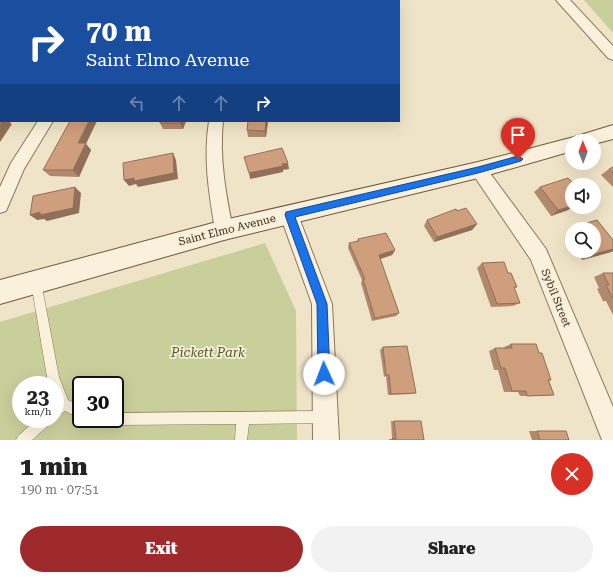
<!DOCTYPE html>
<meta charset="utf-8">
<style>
:root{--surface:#fff;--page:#f2f2f2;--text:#222;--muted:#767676;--accent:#9e2a2b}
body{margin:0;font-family:"Roboto Serif",serif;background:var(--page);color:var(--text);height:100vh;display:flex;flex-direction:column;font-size:15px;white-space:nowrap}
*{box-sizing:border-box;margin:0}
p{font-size:13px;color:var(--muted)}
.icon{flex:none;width:22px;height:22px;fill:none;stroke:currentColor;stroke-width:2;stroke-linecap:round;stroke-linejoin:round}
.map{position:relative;height:440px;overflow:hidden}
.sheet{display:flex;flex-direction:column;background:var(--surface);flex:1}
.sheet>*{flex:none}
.guide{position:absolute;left:0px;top:0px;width:400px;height:122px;box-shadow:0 4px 16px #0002;background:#1a4fa0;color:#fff;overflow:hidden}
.needle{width:26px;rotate:359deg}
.tools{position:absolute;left:565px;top:134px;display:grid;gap:8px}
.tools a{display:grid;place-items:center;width:36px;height:36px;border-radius:50%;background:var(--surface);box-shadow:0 4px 16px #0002;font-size:20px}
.speed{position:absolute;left:12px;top:376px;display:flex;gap:8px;font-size:20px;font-weight:700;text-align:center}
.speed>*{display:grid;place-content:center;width:52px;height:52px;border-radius:50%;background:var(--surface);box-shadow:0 4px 16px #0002;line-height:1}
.speed small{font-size:10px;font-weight:400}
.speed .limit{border:2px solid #111;border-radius:6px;background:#fff;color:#111}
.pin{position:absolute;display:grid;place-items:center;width:34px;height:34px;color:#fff;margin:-41px -17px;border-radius:50% 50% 50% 0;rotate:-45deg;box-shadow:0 0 4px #0007}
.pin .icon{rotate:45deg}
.me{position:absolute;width:44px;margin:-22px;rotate:358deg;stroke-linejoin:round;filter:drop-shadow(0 0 3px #0008)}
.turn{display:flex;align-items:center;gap:14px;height:84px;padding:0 20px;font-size:18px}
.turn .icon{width:52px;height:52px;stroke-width:2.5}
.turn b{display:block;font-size:28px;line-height:34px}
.lanes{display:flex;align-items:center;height:38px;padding:0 20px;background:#0003;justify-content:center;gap:20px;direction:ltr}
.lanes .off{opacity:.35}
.round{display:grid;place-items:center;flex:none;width:42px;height:42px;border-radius:21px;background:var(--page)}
.headline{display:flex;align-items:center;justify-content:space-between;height:68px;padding:0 20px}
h1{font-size:24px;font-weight:800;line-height:30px}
.cta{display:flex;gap:8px;margin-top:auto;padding:8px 20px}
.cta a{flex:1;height:46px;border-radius:24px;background:var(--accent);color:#fff;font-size:16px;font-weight:800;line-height:46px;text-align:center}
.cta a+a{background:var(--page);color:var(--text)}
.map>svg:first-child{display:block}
</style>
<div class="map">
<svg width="613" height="440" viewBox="0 0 613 440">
<rect width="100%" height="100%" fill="#f0e4c8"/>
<g fill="#c9cf9b" fill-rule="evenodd">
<polygon points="584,0 613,0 613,33"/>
<path d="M265 243 296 311 297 440H0V322ZM21 385H55V419H21ZM81 385H115V419H81Z"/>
</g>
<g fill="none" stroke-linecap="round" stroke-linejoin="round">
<g stroke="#8d765c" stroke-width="1">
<g id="service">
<polygon points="36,277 40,279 41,282 59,377 68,400 81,406 81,419 65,411 55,418 55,404 57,402 55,396 55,385 50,385 47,377 31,282 32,279"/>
<polygon points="324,411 328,413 330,417 328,421 324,423 249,424 247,440 235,440 236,424 115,425 111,423 109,419 115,419 115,413"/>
<polygon points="37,419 53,419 51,423 32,440 16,440 18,436"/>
</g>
</g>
<g stroke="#8d765c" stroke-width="2">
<g id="minor">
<rect x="237" y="0" width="10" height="1"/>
<rect x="0" y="55" width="1" height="8"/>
<polygon points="38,121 53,121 24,169 6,211 0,213 0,187 11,163"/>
<path d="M209 121H223C219 158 226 194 233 230L230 236 224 238 218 236 215 230C209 193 203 158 209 121Z"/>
<polygon points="478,164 484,165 546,249 613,407 613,440 602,440 531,260 470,170 472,165"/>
<polygon points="289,207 295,210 298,215 332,304 339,440 313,440 312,304 280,215 283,210"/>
</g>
</g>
<g stroke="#8d765c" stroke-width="2">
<polygon id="tertiary" points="556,0 570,0 613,46 613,60 608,58"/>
</g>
<g stroke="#6f573f" stroke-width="2">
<polygon id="secondary" points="613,125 613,139 594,144 594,141 572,141 572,151 478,178 224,240 0,304 0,280 224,220 478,162 574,137"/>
</g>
<use href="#service" fill="#faf1dc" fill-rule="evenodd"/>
<use href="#minor" fill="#faf1dc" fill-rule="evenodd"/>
<use href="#tertiary" fill="#faf1dc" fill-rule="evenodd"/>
<use href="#secondary" fill="#faf1dc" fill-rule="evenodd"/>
</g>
<g fill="#b2896c">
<rect x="0" y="70" width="1" height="22"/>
<polygon points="186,121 183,129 163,129 160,123"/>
<polygon points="268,121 266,137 248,137 247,130"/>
<polygon points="86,144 91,150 79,177 50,176 43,170"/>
<polygon points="613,167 613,187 601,175 609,169"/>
<polygon points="572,185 572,199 571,199 568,210 551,216 534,192 540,187"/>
<polygon points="427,220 477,224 472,230 434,242 424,226"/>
<polygon points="597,220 613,240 613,251 611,252 582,260 576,251 594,251 594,229 574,229 580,225"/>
<polygon points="358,239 395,250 392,255 380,259 399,313 396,316 372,321 361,283 362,280 348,248 349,243 357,241"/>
<polygon points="482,263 508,273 517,287 514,288 520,303 513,306 491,307 477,268"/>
<polygon points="603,273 613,273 613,315 606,301 603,301 597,289 599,288 594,277"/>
<polygon points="511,344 549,380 554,395 545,396 520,396 518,392 504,392 498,370 494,370 489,351 495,348 505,348 504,347"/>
<polygon points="383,347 416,393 412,394 388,395 386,376 384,377 380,350"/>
<polygon points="391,421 421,421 424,440 389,440 389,439 392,439"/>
<polygon points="529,431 566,431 569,440 532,440"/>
</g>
<g fill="#916f58">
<polygon points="22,0 32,0 32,1 21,1"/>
<polygon points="85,0 93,0 93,1 84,1"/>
<polygon points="149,0 155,0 154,1 148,1"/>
<polygon points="1,25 1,39 0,40 0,26"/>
<polygon points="2,121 12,121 10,123 12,124 0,142 0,125"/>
<polygon points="89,121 97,121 86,144 91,150 79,177 73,170 78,143"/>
<polygon points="181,121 186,121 183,129 180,123"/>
<polygon points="266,121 268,121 266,137 265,131"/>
<polygon points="173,153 176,160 178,179 138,187 136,184 129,186 124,180 134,178"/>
<polygon points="288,163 289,169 283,170 283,172 250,179 249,173"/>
<polygon points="75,187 81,193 79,213 47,221 44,219 37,220 30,215"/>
<polygon points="572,195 572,199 561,202 568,196"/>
<polygon points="572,206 572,207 573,207 568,210 551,216 558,210"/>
<polygon points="477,224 472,230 434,242 437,237"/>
<polygon points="613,249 613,251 611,252 582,260 591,255"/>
<polygon points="395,250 392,255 377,260 379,255"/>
</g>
<g fill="#cf9f7d" stroke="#916f58">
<polygon points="7,0 22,0 21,1 7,1"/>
<polygon points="71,0 85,0 84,1 70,1"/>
<polygon points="135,0 149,0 148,1 135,1"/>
<polygon points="194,0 215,0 214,1 194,1"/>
<polygon points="264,0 279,0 279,1 263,1"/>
<polygon points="1,7 1,25 0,26 0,8"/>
<rect x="0" y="70" width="1" height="15"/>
<polygon points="1,96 1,121 2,121 0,125 0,98"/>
<polygon points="70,121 89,121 78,143 86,143 73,170 43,170"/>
<polygon points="160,121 181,121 180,123 160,123"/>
<polygon points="248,121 266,121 265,131 247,130"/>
<polygon points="282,148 288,163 282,164 283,166 249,173 244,157"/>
<polygon points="173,153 174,173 134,181 134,178 124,180 123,163"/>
<polygon points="613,167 613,173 609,169"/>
<polygon points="568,178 575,185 572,185 572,195 568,196 572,201 572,206 558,210 540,187"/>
<polygon points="75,187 73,208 40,215 40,212 30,215 33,196"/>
<polygon points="466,208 477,224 437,237 427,220 456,209 457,211"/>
<polygon points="597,220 613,240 613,249 591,255 587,251 594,251 594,229 583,229 580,225"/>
<polygon points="386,233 395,250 379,255 399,313 375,318 363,279 365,279 349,243 359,241 358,239"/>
<polygon points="504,262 508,273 511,273 517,287 514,287 520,303 497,304 482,263"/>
<polygon points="603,273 613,273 613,297 612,297 606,285 609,285"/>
<polygon points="511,344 536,344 539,353 542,353 551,380 548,380 554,395 527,396 526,391 512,391 505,368 501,368 495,348 512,348"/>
<polygon points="407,346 416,393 391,394 389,375 386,375 383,347"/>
<polygon points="394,421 421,421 424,440 392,440 392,439 396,439"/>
<polygon points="537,431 566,431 569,440 540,440"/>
</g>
<polygon fill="#1a73e8" stroke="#114b97" points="518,156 523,159 521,161 478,173 295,217 327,304 330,374 328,379 324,380 320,379 318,374 317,304 285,215 286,212 478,167"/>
<g text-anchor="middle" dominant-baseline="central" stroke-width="3.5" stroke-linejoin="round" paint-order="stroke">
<g font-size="11" fill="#3d2e20" stroke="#f7eed8">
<text transform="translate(227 230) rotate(-14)">Saint Elmo Avenue</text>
<text transform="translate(556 298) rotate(68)">Sybil Street</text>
</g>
<g font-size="13" font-style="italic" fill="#4d5a26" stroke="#f7eed8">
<text x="208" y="352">Pickett Park</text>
</g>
</g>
</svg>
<div class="tools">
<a><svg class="needle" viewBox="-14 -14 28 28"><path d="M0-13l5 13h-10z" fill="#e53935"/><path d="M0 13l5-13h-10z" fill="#767676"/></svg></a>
<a><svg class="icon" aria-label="sound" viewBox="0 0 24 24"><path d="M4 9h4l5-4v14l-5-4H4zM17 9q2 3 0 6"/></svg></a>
<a><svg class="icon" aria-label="search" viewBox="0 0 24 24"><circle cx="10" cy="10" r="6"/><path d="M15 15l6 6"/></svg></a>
</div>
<div class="speed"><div>23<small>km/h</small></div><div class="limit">30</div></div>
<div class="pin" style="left:518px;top:159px;background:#d93025"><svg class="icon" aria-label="arrive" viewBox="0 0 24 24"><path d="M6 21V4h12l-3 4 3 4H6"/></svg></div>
<svg class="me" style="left:324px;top:374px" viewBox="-20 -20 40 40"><circle r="19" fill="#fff"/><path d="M0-13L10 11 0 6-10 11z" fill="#1a73e8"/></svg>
<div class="guide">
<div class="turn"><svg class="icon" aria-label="right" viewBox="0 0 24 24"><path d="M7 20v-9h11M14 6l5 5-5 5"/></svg><div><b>70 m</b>Saint Elmo Avenue</div></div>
<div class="lanes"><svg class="icon off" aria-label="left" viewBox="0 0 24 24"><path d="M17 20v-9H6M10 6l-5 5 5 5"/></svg><svg class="icon off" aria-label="ahead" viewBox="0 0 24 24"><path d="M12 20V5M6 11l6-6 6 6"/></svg><svg class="icon off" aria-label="ahead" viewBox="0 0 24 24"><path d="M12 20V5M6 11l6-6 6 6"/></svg><svg class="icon" aria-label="right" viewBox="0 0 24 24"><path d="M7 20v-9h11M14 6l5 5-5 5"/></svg></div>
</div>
</div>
<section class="sheet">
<div class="headline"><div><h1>1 min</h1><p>190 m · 07:51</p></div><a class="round" style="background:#d93025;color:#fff"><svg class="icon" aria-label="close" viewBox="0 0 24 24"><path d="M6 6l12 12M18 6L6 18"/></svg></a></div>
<div class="cta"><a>Exit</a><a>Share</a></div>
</section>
